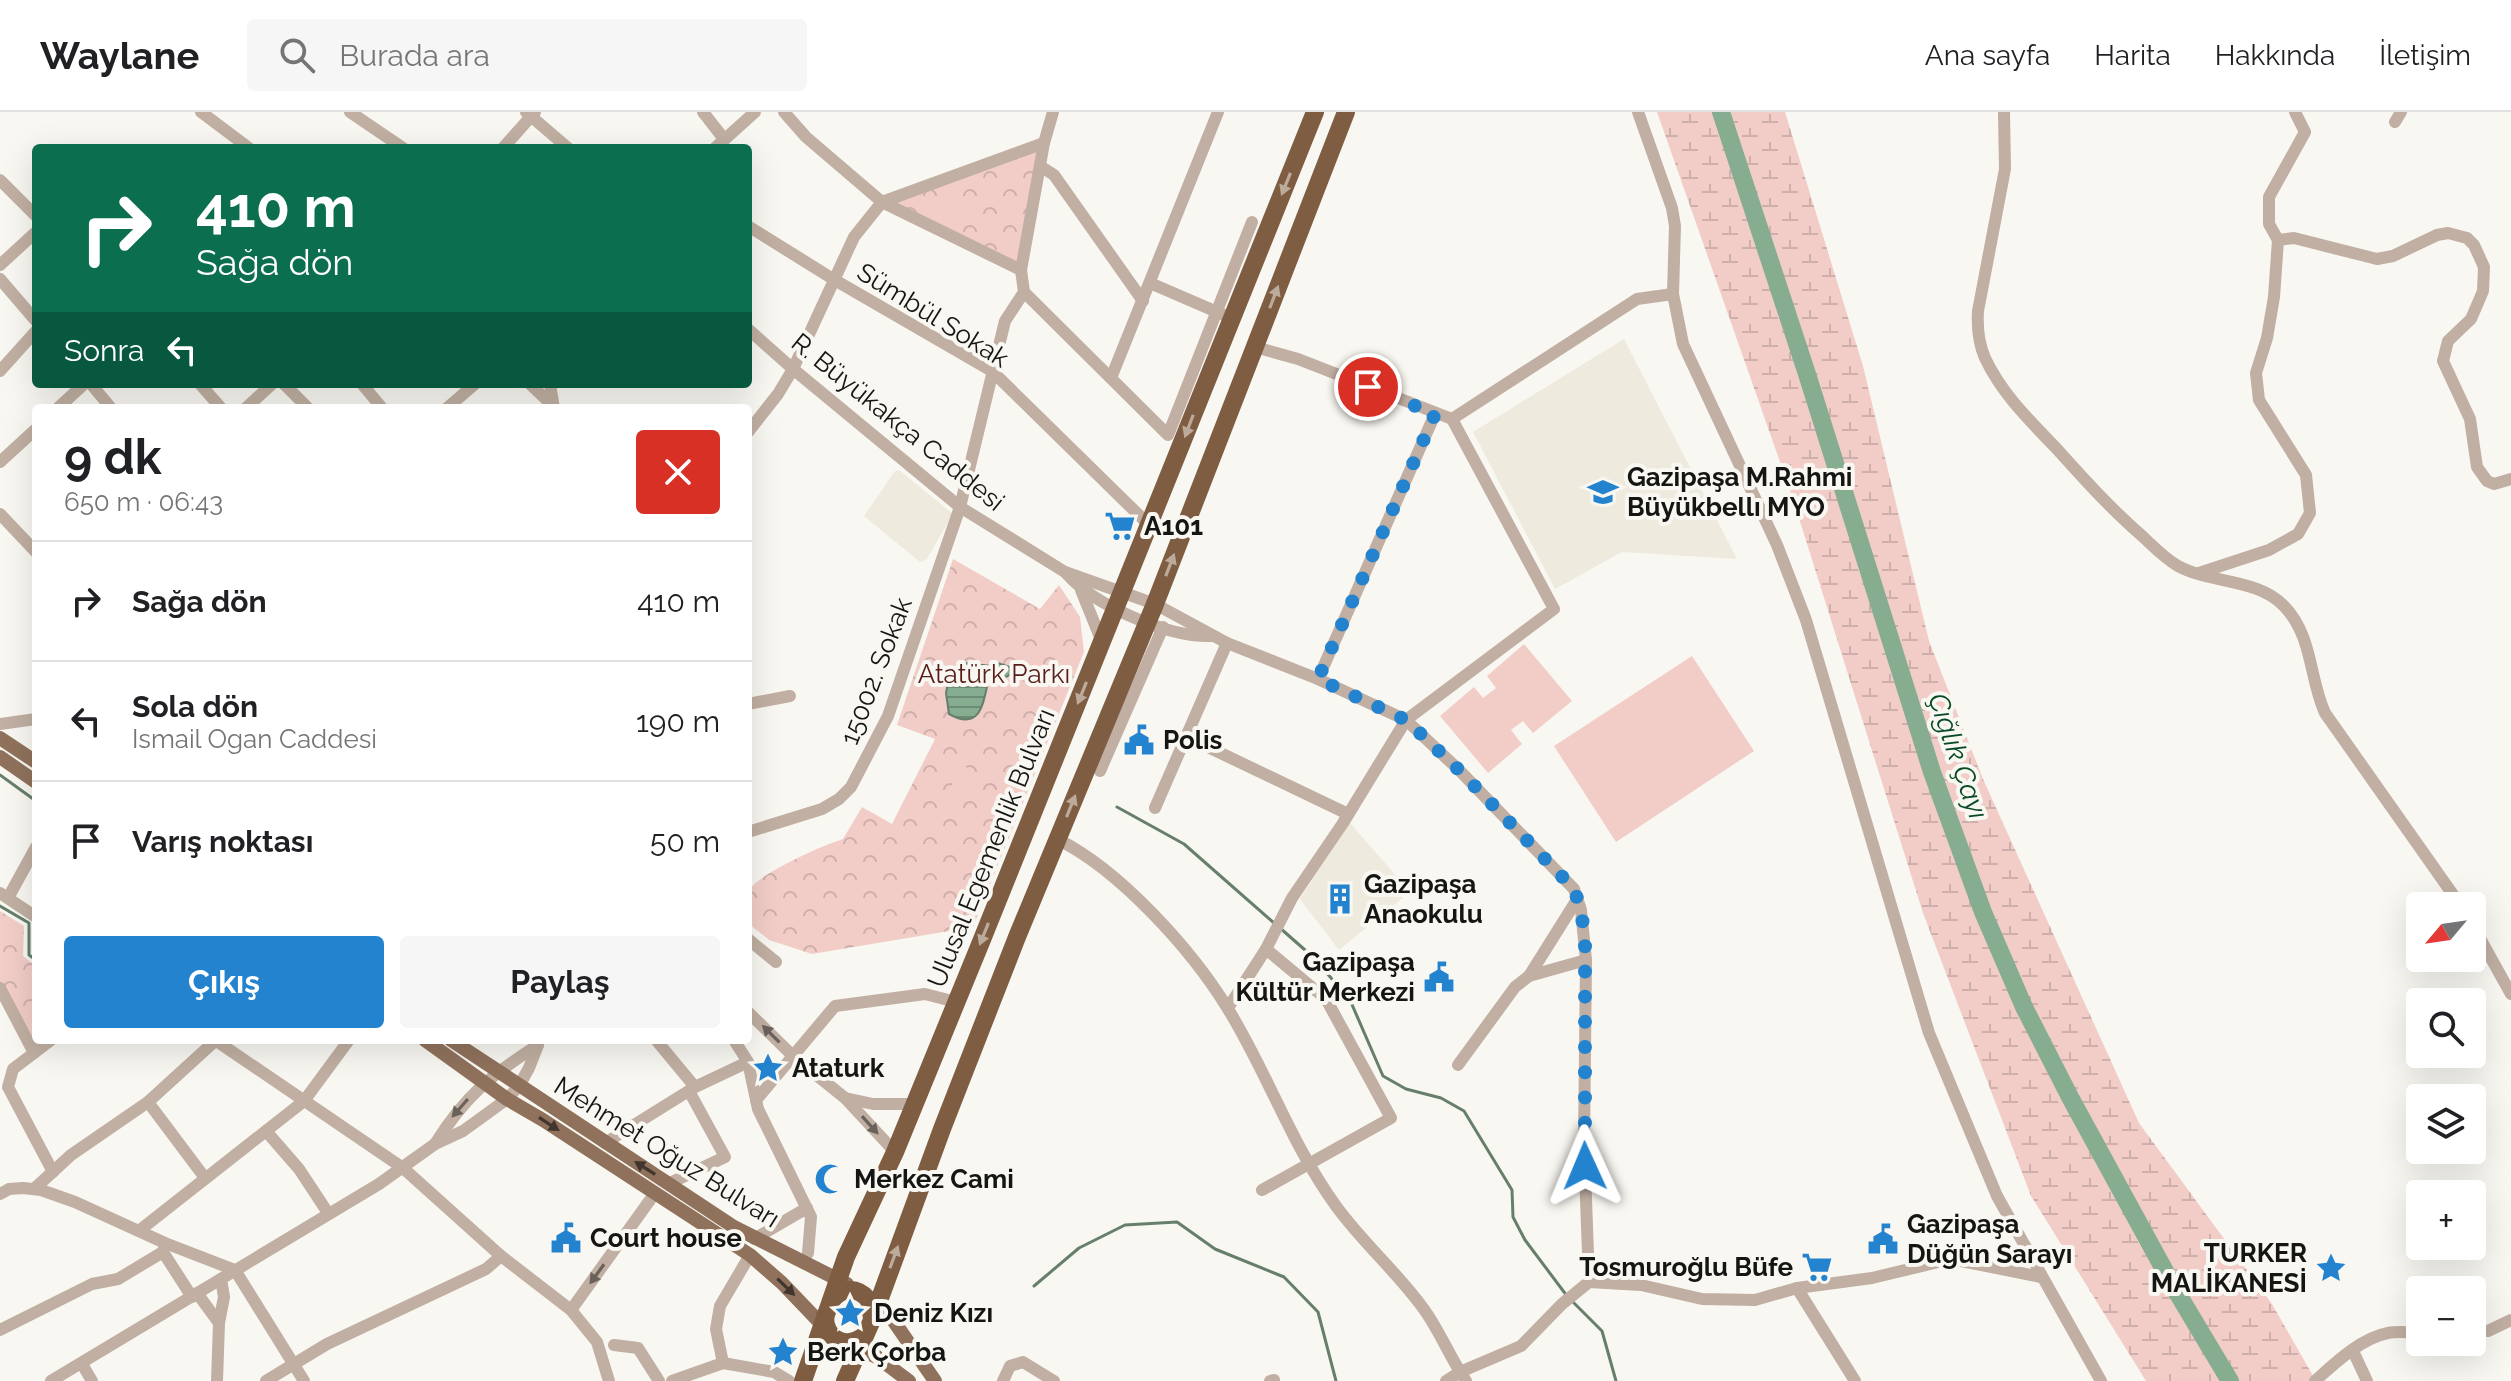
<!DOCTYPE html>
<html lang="tr">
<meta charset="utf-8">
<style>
:root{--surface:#fff;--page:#f6f6f6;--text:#202124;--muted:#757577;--line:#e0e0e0;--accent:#2383cf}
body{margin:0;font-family:Raleway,sans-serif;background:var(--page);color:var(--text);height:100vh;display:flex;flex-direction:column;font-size:30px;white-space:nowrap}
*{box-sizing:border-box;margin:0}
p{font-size:26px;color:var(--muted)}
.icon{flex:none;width:44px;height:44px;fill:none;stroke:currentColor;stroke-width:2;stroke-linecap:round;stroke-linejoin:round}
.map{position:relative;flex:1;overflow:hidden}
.sheet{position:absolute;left:32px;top:292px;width:720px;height:640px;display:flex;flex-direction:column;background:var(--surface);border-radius:8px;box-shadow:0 8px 32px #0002}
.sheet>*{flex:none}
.guide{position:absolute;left:32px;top:32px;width:720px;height:244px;border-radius:8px;box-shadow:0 8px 32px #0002;background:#0b6e4f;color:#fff;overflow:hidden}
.needle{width:52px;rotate:241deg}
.fabs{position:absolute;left:2406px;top:780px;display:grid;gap:16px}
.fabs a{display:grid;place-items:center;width:80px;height:80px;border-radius:8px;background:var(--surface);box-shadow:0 8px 32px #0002;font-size:40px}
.pin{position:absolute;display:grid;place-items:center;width:68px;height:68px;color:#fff;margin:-34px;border:4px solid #fff;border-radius:50%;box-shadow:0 2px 8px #0007}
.me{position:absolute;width:88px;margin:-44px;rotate:359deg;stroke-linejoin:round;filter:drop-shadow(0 0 6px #0008)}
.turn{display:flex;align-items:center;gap:28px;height:168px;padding:0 32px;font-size:36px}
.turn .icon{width:104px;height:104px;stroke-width:2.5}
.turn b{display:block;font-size:56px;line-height:68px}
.then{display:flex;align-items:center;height:76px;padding:0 32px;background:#0003;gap:16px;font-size:30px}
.round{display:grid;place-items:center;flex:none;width:84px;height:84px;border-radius:8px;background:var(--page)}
.overview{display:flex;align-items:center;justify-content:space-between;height:136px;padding:0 32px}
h1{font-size:48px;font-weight:700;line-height:60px}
.cta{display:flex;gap:16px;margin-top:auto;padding:16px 32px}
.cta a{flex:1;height:92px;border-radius:8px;background:var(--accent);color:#fff;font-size:32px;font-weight:700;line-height:92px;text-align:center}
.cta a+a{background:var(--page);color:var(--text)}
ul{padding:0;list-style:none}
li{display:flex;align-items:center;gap:24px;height:120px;padding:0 32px;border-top:2px solid var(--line)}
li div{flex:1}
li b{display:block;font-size:30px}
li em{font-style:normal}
header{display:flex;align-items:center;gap:48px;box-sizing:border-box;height:112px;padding:0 40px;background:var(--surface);border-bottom:2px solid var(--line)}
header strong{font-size:38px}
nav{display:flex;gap:44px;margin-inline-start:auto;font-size:28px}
.search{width:560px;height:72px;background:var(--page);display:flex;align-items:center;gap:20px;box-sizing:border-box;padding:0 28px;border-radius:8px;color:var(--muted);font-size:30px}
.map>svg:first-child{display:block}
</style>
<header>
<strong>Waylane</strong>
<div class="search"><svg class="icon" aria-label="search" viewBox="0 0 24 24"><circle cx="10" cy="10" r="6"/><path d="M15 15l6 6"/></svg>Burada ara</div>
<nav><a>Ana sayfa</a><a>Harita</a><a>Hakkında</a><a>İletişim</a></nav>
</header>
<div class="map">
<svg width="2511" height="1269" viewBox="0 0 2511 1269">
<defs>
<pattern id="wetland-marsh" width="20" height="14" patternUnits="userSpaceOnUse" patternTransform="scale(2)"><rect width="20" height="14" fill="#f2cdc8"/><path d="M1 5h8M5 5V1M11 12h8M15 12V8" fill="none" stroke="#cfafab"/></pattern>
<pattern id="park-crowns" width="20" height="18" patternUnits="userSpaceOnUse" patternTransform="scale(2)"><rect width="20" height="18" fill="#f2cdc8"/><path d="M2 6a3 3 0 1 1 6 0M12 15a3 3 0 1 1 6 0" fill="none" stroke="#cfafab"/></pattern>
<pattern id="water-rules" width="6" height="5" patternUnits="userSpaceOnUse" patternTransform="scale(2)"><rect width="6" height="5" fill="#87ad91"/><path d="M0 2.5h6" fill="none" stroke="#6d8c75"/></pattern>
</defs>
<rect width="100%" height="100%" fill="#f9f7f1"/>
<g fill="#efeade">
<polygon points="1624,227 1737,447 1622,440 1555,477 1473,320"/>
<polygon points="899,358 953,402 926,448 920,450 864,404 895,359"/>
<polygon points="1349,710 1410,780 1339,838 1300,787"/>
</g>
<polygon fill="url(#wetland-marsh)" points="1657,0 1785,0 1863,254 1929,529 1983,667 2139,1011 2272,1192 2316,1269 2146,1269 2031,1084 1923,801 1793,387"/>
<g fill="url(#park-crowns)">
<polygon points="1044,31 1021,158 882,90"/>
<path d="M953 447 1040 497 1059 473 1080 505 1084 540 973 815 812 842 769 828 748 811C748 802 745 787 749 779 755 763 826 732 843 727L862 695 892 712 935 627 897 613Z"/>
<polygon points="0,799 24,814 23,844 36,854 36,928 43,928 34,935 0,870"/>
</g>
<g fill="#f2cdc8">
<polygon points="942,86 967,103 959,115 934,97"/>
<polygon points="1524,532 1572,589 1533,621 1523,609 1511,618 1522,632 1488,661 1440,604 1474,575 1483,586 1496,576 1487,564"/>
<polygon points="1692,544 1754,639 1616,730 1554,634"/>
<polygon points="959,653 974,658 963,692 947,687"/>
<polygon points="1001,667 1016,672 1005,703 990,698"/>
</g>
<path fill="url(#water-rules)" stroke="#657f6b" stroke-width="2" d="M966 551 991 554 998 551 1010 555 1011 562 1004 566 988 570C983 593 980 619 949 602L946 581 950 560Z"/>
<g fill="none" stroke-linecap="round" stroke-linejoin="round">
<g stroke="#657f6b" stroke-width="3">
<polyline points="0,663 36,689"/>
<polyline points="1117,695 1184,732 1274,811"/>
<polyline points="0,794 29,811 29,843 36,848"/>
<polyline points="1280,816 1313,845 1350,888 1383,964 1406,977 1441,986 1464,999 1512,1078 1513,1105 1525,1128 1567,1184"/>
<polyline points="1034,1174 1079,1136 1125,1113 1177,1110 1215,1137 1284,1165 1318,1200 1336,1269"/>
<polyline points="1572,1189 1602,1219 1616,1269"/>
</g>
<polyline stroke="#87ad91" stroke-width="18" points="1721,0 1807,262 1932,660 1983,800 2024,895 2071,987 2172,1172 2230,1269"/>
<g stroke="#c0afa2" stroke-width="12">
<polyline points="201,0 249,36"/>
<polyline points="350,0 403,36"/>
<polyline points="526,0 568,36"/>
<polyline points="703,0 724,27"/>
<polyline points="1638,0 1672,96 1675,114 1673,182 1683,232 1777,433 1806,508 1929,921 1997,1084 2101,1269"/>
<path d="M2004 0 2005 57 1978 199C1977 216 1978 230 1985 246 2002 282 2029 308 2056 336 2083 366 2110 396 2141 423 2152 433 2164 446 2178 454 2211 472 2257 466 2284 494 2313 524 2309 566 2325 601L2461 794"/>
<polyline points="2395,10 2401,0"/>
<polyline points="503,36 535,0"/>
<polyline points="715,36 755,0"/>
<polyline points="1040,54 1054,63 1143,189"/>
<polyline points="0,68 36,104"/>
<polyline points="882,90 1044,31"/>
<polyline points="882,90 1021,158"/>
<polyline points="748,114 833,167 992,259 1150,414"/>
<polyline points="2278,128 2294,126 2377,147 2393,144 2437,123 2448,121 2467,126 2474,133 2484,155 2483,179 2471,207 2448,229 2443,249 2470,307 2477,355 2487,369 2494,372 2511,367"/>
<polyline points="2278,128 2269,112 2269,85 2305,20 2295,0"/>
<polyline points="0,153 36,120"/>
<polyline points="0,167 36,209"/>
<polyline points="1150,171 1231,206"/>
<polyline points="1024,180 1168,323 1252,110"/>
<polyline points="748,217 793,257 960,395 1065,460 1155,492 1227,531 1318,567 1406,608 1460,659 1574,777 1581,798 1586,848 1584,1031 1589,1170"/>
<polyline points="1255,235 1298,247 1452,307 1637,187 1673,182"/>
<polyline points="0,259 36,219"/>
<polyline points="1111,266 1218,0"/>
<polyline points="91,272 111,296"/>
<polyline points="200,272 221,296"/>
<polyline points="284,272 308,296"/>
<polyline points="362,272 382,296"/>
<polyline points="530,272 554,295"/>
<polyline points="550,272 554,296"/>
<polyline points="58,296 84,272"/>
<polyline points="246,296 272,272"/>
<polyline points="447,296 475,272"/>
<polyline points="748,320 778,282 793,257 854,125 882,90 806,25 784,0"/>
<polyline points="0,350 36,317"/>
<polyline points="0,402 36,440"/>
<polyline points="2199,461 2269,438 2298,422 2310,401 2306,363 2259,288 2256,261 2267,226 2274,185 2278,128"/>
<path d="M1067 462C1095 494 1170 526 1212 524"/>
<polyline points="1081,478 1102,530"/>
<polyline points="1318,567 1435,302"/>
<polyline points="748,592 790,584"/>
<polyline points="0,612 36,607"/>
<polyline points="1187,625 1348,702"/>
<polyline points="1100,659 1163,515"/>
<polyline points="1155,696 1227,531"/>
<polyline points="748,720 822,697 839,687 851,675 888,604 960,395 1005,209 1024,180 1021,158 1044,31 1053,0"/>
<path d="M1057 727C1120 758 1192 838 1228 897 1267 960 1292 1034 1336 1094 1362 1130 1397 1160 1423 1196 1440 1219 1450 1246 1466 1269"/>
<polyline points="0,781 36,805"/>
<polyline points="8,786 36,735"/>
<polyline points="2472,812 2511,882"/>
<polyline points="748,827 776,850"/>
<polyline points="1529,864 1586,848"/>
<polyline points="0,876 34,941"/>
<polyline points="1228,896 1266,837 1292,786 1343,711 1406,608 1554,497 1452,307"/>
<polyline points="748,900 794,945 845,986 895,1040"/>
<polyline points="51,928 13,957 8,975 53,1060"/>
<polyline points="215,928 403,1056 501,1144 571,1198 597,1230 609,1269"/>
<polyline points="656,928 695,975"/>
<polyline points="734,928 748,950 758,997 811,1105 808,1141"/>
<polyline points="1458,953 1515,875 1529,864 1578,786"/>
<polyline points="845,986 873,992 914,992"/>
<polyline points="756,988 835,894 925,882 956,890"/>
<polyline points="148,990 205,1066"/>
<polyline points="266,1019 299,1057 328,1101"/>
<polyline points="605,1031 695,975 748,950"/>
<path d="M435 1032C465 984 491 963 538 933"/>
<polyline points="670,1071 725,1045 689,979"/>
<polyline points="34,1077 71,1043 148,990 216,928"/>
<polyline points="1262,1078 1391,1006 1326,887 1266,837"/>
<polyline points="0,1082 9,1077 23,1076 41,1078 75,1090 165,1131 235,1158 304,1269"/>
<polyline points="140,1118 304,989 349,928"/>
<polyline points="754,1127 807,1096"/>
<polyline points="165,1133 163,1140 192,1185"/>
<polyline points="1797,1176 1855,1269"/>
<polyline points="197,1181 219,1211"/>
<polyline points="571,1198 655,1081"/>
<polyline points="0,1218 92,1172 118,1167 163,1140"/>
<polyline points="2472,1219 2488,1219 2511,1208"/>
<polyline points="614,1233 638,1236 659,1269"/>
<polyline points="2353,1239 2367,1269"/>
<polyline points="723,1251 716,1217 720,1194 750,1143"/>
<polyline points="82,1252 92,1269"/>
<polyline points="51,1269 379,1072 435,1032 463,1019 507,987 519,974 529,956 538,933"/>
<polyline points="217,1269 219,1211 224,1185 221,1167"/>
<polyline points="266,1269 327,1232 486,1157 501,1144"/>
<polyline points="672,1269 723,1251 774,1260 789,1269"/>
<polyline points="1003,1269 1010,1254 1023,1250 1054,1269"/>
<polyline points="1270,1269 1274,1268"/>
<polyline points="1446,1269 1460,1260 1521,1234 1562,1192 1589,1170 1641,1173 1702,1187 1755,1188 1797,1176 1872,1166 1951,1147 2041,1165"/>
<path d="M2315 1269C2335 1251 2361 1226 2388 1221 2398 1219 2410 1221 2420 1220"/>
</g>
<g stroke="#90725c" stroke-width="14">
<polyline points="0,626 36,650"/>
<polyline points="0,645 36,670"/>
<polyline points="425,928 507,987 543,1008 750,1143 782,1171 828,1219"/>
<polyline points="451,928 734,1115 847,1172"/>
<polyline points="871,1188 893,1208 935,1269"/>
<polyline points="850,1233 877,1245 909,1269"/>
</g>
<g stroke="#7e5d43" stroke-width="18">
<path d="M831 1189C842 1175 857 1174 869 1188L872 1206"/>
<path d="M825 1204C825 1228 847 1238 865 1223"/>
<polyline points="803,1269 846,1145 895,1040 981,830 1315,0"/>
<polyline points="845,1269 872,1208 942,1017 1017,825 1155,492 1346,0"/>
</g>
</g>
<defs><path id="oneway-solid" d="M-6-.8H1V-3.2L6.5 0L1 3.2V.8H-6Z" transform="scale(2)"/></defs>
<g fill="#bcaa9a">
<use href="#oneway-solid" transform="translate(1286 72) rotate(112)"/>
<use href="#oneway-solid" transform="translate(1274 185) rotate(-69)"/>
<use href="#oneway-solid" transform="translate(1189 314) rotate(111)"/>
<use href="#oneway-solid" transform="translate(1170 453) rotate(-69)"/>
<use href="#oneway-solid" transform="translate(1082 581) rotate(112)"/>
<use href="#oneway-solid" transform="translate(1071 694) rotate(-68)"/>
<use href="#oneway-solid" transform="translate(984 822) rotate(112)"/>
<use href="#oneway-solid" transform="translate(894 1145) rotate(-70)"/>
</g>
<g fill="#6a625a">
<use href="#oneway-solid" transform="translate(771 922) rotate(-135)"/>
<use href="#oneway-solid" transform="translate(460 996) rotate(131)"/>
<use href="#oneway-solid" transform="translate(870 1013) rotate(48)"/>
<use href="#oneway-solid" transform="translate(597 1162) rotate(126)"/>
</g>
<g fill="#40362d">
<use href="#oneway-solid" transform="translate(549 1012) rotate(33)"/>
<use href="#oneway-solid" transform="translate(645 1056) rotate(-148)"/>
<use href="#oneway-solid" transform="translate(786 1175) rotate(44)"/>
</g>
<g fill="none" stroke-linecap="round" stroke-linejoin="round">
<polyline stroke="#2383cf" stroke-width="14" stroke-dasharray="0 25.2" points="1368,275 1435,302 1318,567 1406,608 1460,659 1574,777 1581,798 1585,828 1585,1054"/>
</g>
<defs>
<g id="university-bare" transform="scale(2.4)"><path d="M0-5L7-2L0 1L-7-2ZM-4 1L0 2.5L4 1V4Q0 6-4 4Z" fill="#2383cf" stroke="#f9f7f1" stroke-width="2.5" paint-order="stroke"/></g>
<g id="supermarket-bare" transform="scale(2.4)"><path d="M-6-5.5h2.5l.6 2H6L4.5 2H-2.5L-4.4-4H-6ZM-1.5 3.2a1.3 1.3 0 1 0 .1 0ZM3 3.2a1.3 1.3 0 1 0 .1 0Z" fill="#2383cf" stroke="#f9f7f1" stroke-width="2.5" paint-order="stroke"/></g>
<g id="civic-bare" transform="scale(2.4)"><path d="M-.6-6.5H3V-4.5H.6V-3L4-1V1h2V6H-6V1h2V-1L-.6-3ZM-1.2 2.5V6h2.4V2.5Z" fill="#2383cf" stroke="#f9f7f1" stroke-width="2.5" paint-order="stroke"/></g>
<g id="building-bare" transform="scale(2.4)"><path d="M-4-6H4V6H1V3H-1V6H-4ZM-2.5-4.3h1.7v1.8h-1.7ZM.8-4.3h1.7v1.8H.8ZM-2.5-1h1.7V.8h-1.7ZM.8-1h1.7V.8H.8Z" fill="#2383cf" stroke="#f9f7f1" stroke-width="2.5" paint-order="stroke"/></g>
<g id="sight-bare" transform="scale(2.4)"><path d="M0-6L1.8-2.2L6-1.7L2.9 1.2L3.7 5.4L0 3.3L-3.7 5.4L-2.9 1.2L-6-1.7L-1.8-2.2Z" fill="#2383cf" stroke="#f9f7f1" stroke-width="2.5" paint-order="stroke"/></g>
<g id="mosque-bare" transform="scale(2.4)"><path d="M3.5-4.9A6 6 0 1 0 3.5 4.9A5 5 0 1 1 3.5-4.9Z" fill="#2383cf" stroke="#f9f7f1" stroke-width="2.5" paint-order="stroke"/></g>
</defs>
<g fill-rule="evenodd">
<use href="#university-bare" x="1603" y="380"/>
<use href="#supermarket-bare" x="1120" y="414"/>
<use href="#civic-bare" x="1139" y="628"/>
<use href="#building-bare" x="1340" y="787"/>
<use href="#civic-bare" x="1439" y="865"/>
<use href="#sight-bare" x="768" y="956"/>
<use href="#mosque-bare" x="830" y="1067"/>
<use href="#civic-bare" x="566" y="1126"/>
<use href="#civic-bare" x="1883" y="1127"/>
<use href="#supermarket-bare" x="1817" y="1155"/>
<use href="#sight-bare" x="2331" y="1156"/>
<use href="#sight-bare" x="850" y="1201"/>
<use href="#sight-bare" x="783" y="1240"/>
</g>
<g text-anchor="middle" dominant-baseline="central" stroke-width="8" stroke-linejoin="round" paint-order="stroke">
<g font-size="26" fill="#151513" stroke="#f9f7f1">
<text transform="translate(933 203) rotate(32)">Sümbül Sokak</text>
<text transform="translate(898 310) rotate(39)">R. Büyükakça Caddesi</text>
<text transform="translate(876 559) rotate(-69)">15002. Sokak</text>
<text transform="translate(991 736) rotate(-68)">Ulusal Egemenlik Bulvarı</text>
<text transform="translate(667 1040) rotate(32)">Mehmet Oğuz Bulvarı</text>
</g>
<g font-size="26" font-weight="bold" fill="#151513" stroke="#f9f7f1" text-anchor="start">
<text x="1627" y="365">Gazipaşa M.Rahmi<tspan x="1627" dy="30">Büyükbellı MYO</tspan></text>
<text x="1144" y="414">A101</text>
<text x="1163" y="628">Polis</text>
<text x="1364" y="772">Gazipaşa<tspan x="1364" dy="30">Anaokulu</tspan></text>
<text x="1415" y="850" text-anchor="end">Gazipaşa<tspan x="1415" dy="30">Kültür Merkezi</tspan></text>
<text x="792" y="956">Ataturk</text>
<text x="854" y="1067">Merkez Cami</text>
<text x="1907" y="1112">Gazipaşa<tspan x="1907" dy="30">Düğün Sarayı</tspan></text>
<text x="590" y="1126">Court house</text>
<text x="2307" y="1141" text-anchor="end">TURKER<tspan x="2307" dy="30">MALİKANESİ</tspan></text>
<text x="1793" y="1155" text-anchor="end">Tosmuroğlu Büfe</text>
<text x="874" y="1201">Deniz Kızı</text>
<text x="807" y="1240">Berk Çorba</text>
</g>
<g font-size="26" fill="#581d19" stroke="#f9f7f1">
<text x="994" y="562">Atatürk Parkı</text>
</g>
<g font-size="28" font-style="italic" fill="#084a26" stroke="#f9f7f1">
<text transform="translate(1958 644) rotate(71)">Çığlık Çayı</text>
</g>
</g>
</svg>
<div class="fabs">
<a><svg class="needle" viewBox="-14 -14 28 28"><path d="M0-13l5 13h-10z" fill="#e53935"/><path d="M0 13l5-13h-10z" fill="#757577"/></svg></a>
<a><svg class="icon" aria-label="search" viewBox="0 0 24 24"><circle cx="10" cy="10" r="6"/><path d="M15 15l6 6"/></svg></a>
<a><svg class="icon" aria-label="layers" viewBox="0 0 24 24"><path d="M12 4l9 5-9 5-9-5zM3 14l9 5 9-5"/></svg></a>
<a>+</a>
<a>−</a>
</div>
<div class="pin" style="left:1368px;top:275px;background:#d93025"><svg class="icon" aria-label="arrive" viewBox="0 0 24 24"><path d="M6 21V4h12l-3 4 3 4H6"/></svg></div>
<svg class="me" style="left:1585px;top:1054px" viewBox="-20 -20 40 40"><path d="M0-17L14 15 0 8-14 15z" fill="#2383cf" stroke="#fff" stroke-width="4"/></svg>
<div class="guide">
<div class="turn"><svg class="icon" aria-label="right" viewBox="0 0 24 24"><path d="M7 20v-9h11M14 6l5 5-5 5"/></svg><div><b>410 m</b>Sağa dön</div></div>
<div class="then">Sonra<svg class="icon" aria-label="left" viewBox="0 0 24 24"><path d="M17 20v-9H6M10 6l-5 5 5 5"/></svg></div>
</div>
<section class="sheet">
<div class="overview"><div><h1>9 dk</h1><p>650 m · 06:43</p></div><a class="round" style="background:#d93025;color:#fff"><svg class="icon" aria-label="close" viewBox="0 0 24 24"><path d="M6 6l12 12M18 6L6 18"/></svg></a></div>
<ul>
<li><svg class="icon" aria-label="right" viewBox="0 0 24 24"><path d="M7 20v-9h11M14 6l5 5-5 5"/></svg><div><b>Sağa dön</b></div><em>410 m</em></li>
<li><svg class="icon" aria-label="left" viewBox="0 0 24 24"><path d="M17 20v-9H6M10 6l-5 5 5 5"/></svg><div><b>Sola dön</b><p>Ismail Ogan Caddesi</p></div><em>190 m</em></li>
<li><svg class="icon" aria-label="arrive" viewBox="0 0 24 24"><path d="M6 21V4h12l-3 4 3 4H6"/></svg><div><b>Varış noktası</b></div><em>50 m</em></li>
</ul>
<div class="cta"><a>Çıkış</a><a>Paylaş</a></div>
</section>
</div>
